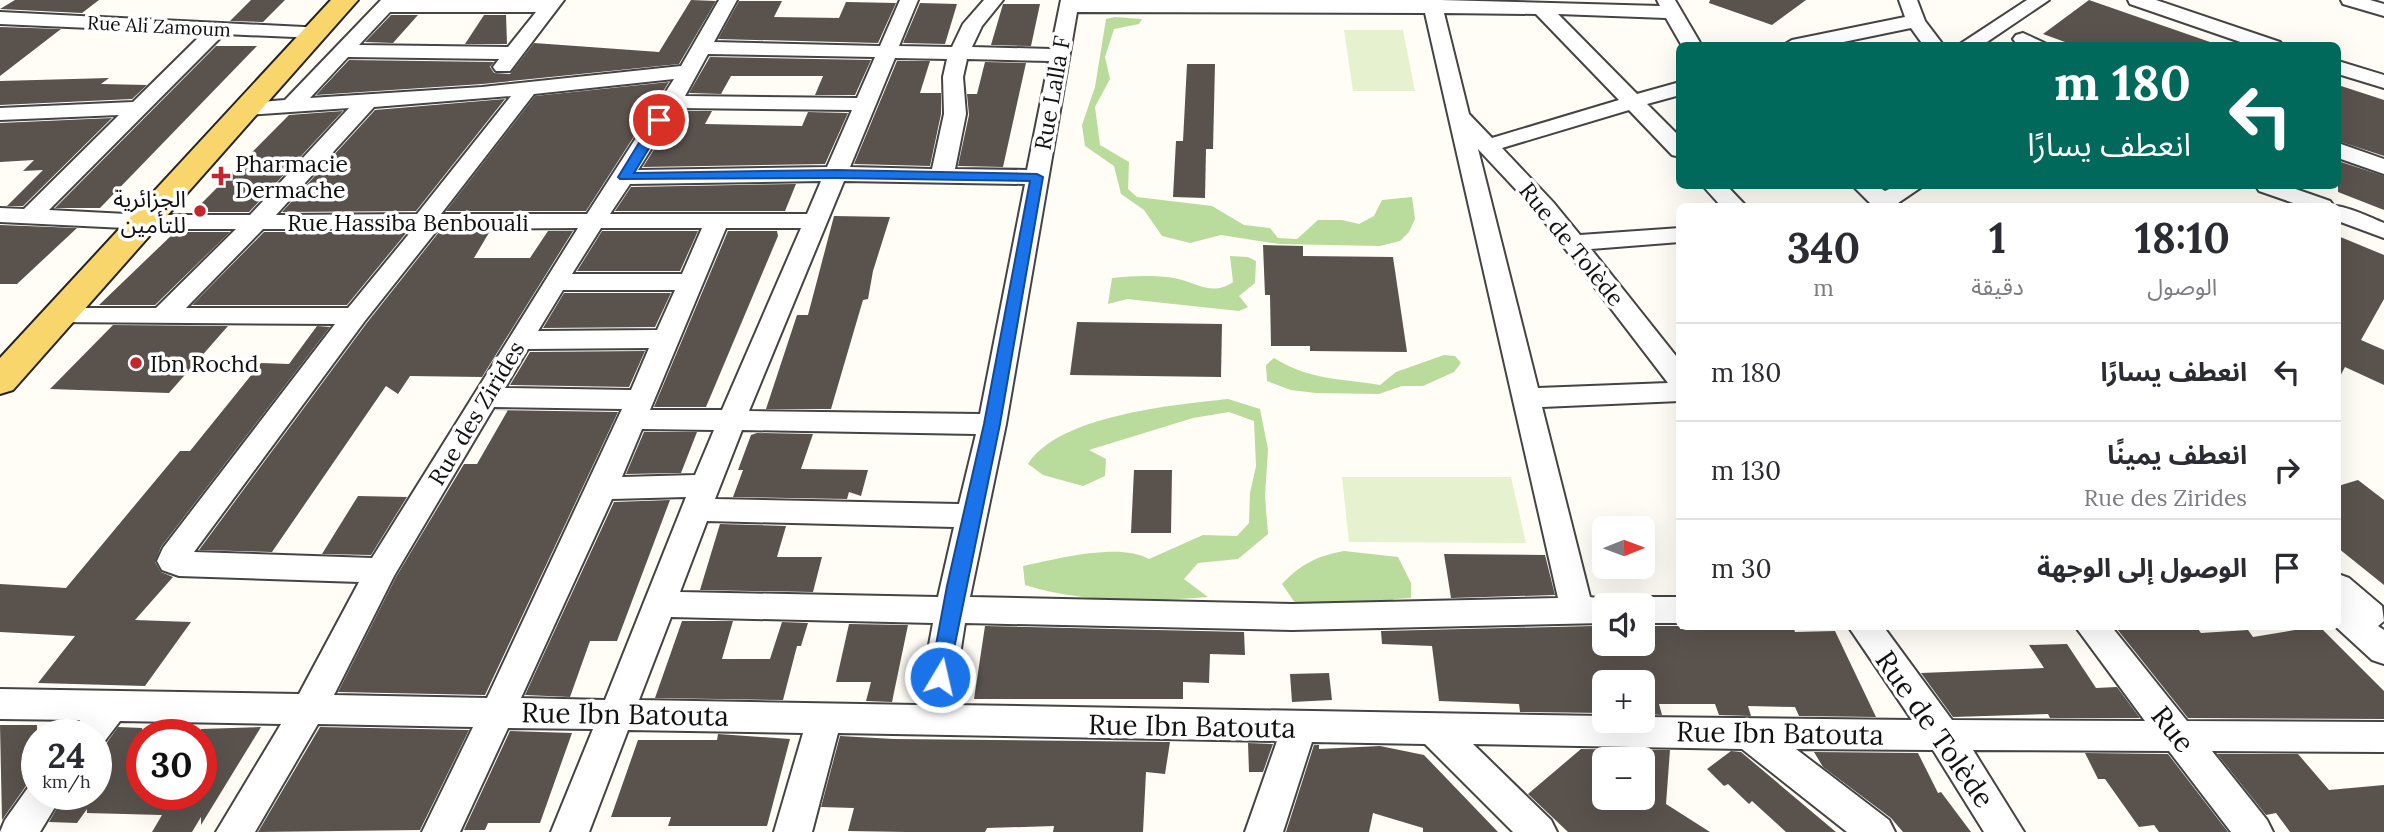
<!DOCTYPE html>
<html lang="ar">
<meta charset="utf-8">
<style>
:root{--surface:#fff;--page:#f2f2f3;--text:#2b2b33;--muted:#7c7c81;--line:#e1e1e2}
body{margin:0;font-family:Lora,"Noto Sans Arabic",serif;background:var(--page);color:var(--text);direction:rtl;height:100vh;display:flex;flex-direction:column;font-size:26px;white-space:nowrap}
*{box-sizing:border-box;margin:0}
p{font-size:23px;color:var(--muted)}
.icon{flex:none;width:38px;height:38px;fill:none;stroke:currentColor;stroke-width:2;stroke-linecap:round;stroke-linejoin:round}
.map{position:relative;flex:1;overflow:hidden;direction:ltr}
.details{position:absolute;left:1676px;top:203px;width:665px;height:427px;display:flex;flex-direction:column;background:var(--surface);border-radius:10px;box-shadow:0 7px 28px #0002;direction:rtl}
.details>*{flex:none}
.top-card{position:absolute;left:1676px;top:42px;width:665px;height:147px;border-radius:10px;box-shadow:0 7px 28px #0002;direction:rtl;background:#00695c;color:#fff;overflow:hidden}
.needle{width:46px;rotate:89deg}
.tools{position:absolute;left:1592px;top:516px;display:grid;gap:14px}
.tools a{display:grid;place-items:center;width:63px;height:63px;border-radius:10px;background:var(--surface);box-shadow:0 7px 28px #0002;font-size:35px}
.speed{position:absolute;left:21px;top:719px;display:flex;gap:14px;font-size:35px;font-weight:700;text-align:center}
.speed>*{display:grid;place-content:center;width:91px;height:91px;border-radius:50%;background:var(--surface);box-shadow:0 7px 28px #0002;line-height:1}
.speed small{font-size:18px;font-weight:400}
.speed .limit{border:10px solid #d22;background:#fff;color:#111}
.pin{position:absolute;display:grid;place-items:center;width:60px;height:60px;color:#fff;margin:-30px;border:4px solid #fff;border-radius:50%;box-shadow:0 2px 7px #0007}
.me{position:absolute;width:77px;margin:-38px;rotate:9deg;stroke-linejoin:round;filter:drop-shadow(0 0 5px #0008)}
.turn{display:flex;align-items:center;gap:24px;height:147px;padding:0 35px;font-size:32px}
.turn .icon{width:91px;height:91px;stroke-width:2.5}
.turn b{display:block;font-size:49px;line-height:60px}
.eta{display:flex;justify-content:space-evenly;align-items:center;height:119px;text-align:center}
.eta b{font-size:42px;font-weight:700;line-height:49px}
ul{padding:0;list-style:none}
li{display:flex;align-items:center;gap:21px;height:98px;padding:0 35px;border-top:2px solid var(--line)}
li div{flex:1}
li b{display:block;font-size:26px}
li em{font-style:normal}
.map>svg:first-child{display:block}
</style>
<div class="map">
<svg width="2384" height="832" viewBox="0 0 2384 832">
<rect width="100%" height="100%" fill="#fffdf5"/>
<g fill="#b9dc9c">
<polygon points="1115,17 1142,19 1139,24 1114,29 1105,57 1110,79 1095,107 1100,145 1129,162 1128,189 1137,197 1212,206 1244,225 1270,228 1278,238 1297,239 1318,220 1342,220 1359,224 1374,216 1382,200 1412,197 1415,219 1409,232 1400,241 1380,246 1279,244 1221,235 1190,243 1162,236 1144,210 1121,194 1114,166 1085,146 1082,125 1095,87 1106,19"/>
<path d="M1230 256 1248 257 1256 261 1255 283 1239 296 1248 307 1239 311 1127 299 1108 304 1112 278C1132 276 1154 275 1174 278 1196 282 1212 297 1233 282Z"/>
<path d="M1444 355 1455 356 1461 363 1454 372 1423 386H1402L1379 394 1316 393 1291 390 1267 381 1266 365 1274 358C1312 381 1339 378 1380 385L1396 372Z"/>
<path d="M1228 399 1260 409 1268 449 1265 496 1268 534 1238 559 1198 563 1184 579 1208 597C1146 602 1083 603 1025 585L1023 566C1056 559 1120 542 1149 559L1203 535 1237 536 1249 523 1250 493 1256 466 1254 421 1229 412 1193 418 1089 450 1106 459 1105 476 1083 486 1043 475 1028 464C1059 415 1174 405 1228 399Z"/>
<path d="M1344 551 1398 557 1411 583V598L1395 599 1359 612 1298 607 1282 584C1301 564 1317 556 1344 551Z"/>
</g>
<g fill="#e6f2cf">
<polygon points="1344,30 1403,30 1415,91 1353,91"/>
<polygon points="1342,477 1511,477 1526,543 1349,542"/>
</g>
<g fill="#5a524d" fill-rule="evenodd">
<polygon points="15,0 99,0 82,13 0,9"/>
<polygon points="251,0 285,0 263,22 230,21"/>
<polygon points="691,0 716,1 679,64 482,84 316,95 349,60 494,62 490,67 494,73 510,74 534,43 659,52"/>
<polygon points="1710,0 1806,0 1772,25 1709,3"/>
<polygon points="2089,0 2210,42 2210,46 2076,46 2043,34"/>
<polygon points="739,1 782,1 774,17 839,18 846,2 896,3 878,43 718,39"/>
<polygon points="920,3 957,4 945,44 903,43"/>
<polygon points="1003,4 1040,4 1031,46 991,45"/>
<polygon points="391,15 418,15 393,43 365,42"/>
<polygon points="484,15 506,15 507,44 465,44"/>
<polygon points="0,27 61,29 0,76"/>
<polygon points="216,46 257,46 100,208 55,208"/>
<polygon points="710,57 871,60 855,95 815,95 823,76 731,76 721,94 689,93"/>
<polygon points="897,61 930,61 920,93 941,93 941,114 930,166 854,164"/>
<polygon points="985,62 1026,63 1003,167 958,166 969,115 967,94 977,94"/>
<polygon points="1187,64 1215,64 1213,149 1206,149 1205,198 1173,197 1176,141 1183,141"/>
<polygon points="109,78 101,84 147,85 132,99 0,105 0,81"/>
<polygon points="669,82 586,211 446,211 535,96"/>
<polygon points="2338,85 2384,100 2384,156 2338,141"/>
<polygon points="505,99 416,211 282,212 375,110"/>
<polygon points="343,111 249,212 193,212 289,115"/>
<polygon points="678,111 712,111 705,124 802,126 808,112 848,113 825,164 643,167"/>
<polygon points="112,118 23,206 7,206 43,170 23,171 34,160 0,162 0,123"/>
<polygon points="2338,161 2384,176 2384,210 2338,192"/>
<polygon points="796,184 785,211 615,211 631,187"/>
<polygon points="834,216 890,217 873,271 868,299 863,300 831,409 766,409 797,315 808,315"/>
<polygon points="0,225 77,228 17,284 0,284"/>
<polygon points="490,231 474,258 530,258 548,231 573,231 482,377 410,376 398,394 386,386 272,552 199,550 366,324 439,232"/>
<polygon points="602,231 698,231 680,271 577,271"/>
<polygon points="728,231 777,231 778,236 706,407 654,407"/>
<polygon points="175,232 230,232 155,305 99,305"/>
<polygon points="264,232 407,232 347,305 192,305"/>
<polygon points="2338,236 2384,255 2384,299 2361,340 2384,350 2384,385 2345,367 2338,380"/>
<polygon points="1263,245 1303,246 1303,256 1393,257 1407,352 1310,351 1310,346 1271,346 1270,295 1265,295"/>
<polygon points="564,293 671,293 655,327 543,328"/>
<polygon points="1077,322 1222,324 1221,377 1070,375"/>
<polygon points="113,325 228,326 169,393 50,389"/>
<polygon points="317,326 330,327 161,547 155,562 161,572 173,577 135,620 191,622 145,686 38,683 75,636 0,632 0,584 66,588 180,451 190,451 261,363 289,364"/>
<polygon points="645,351 629,387 510,385 530,352"/>
<polygon points="495,410 618,412 485,695 338,692 396,577 464,464 477,464 508,410"/>
<polygon points="644,432 697,432 681,473 626,474"/>
<polygon points="757,433 813,434 801,469 868,470 861,496 849,492 847,499 733,497 743,470 738,470 751,435"/>
<polygon points="1134,470 1172,470 1171,533 1131,533"/>
<polygon points="2358,480 2384,500 2384,585 2338,548 2338,486"/>
<polygon points="358,496 407,497 371,555 322,554"/>
<polygon points="670,500 617,641 590,641 570,697 525,695 614,502"/>
<polygon points="720,524 786,526 777,557 822,557 813,592 700,590"/>
<polygon points="1444,554 1545,555 1555,595 1451,598"/>
<polygon points="682,621 733,621 722,659 770,659 782,622 808,623 801,646 797,646 783,700 655,698"/>
<polygon points="849,624 908,625 892,702 866,701 871,682 836,682"/>
<polygon points="985,626 1244,632 1245,655 1210,654 1209,683 1183,682 1183,699 974,699"/>
<polygon points="1593,626 1597,644 1643,644 1643,626 1680,626 1680,629 1793,626 1795,632 1835,631 1876,717 1799,716 1795,707 1748,706 1751,716 1719,715 1715,704 1659,704 1662,715 1643,714 1643,682 1605,682 1605,713 1520,712 1519,704 1439,701 1432,646 1382,644 1381,631"/>
<polygon points="2196,626 2201,633 2248,630 2253,637 2319,626 2384,691 2384,719 2188,718 2117,629"/>
<polygon points="2067,644 2096,688 2117,687 2140,718 2050,718 2048,714 1953,717 1921,673 2044,668 2029,645"/>
<polygon points="1329,673 1332,700 1292,702 1290,674"/>
<polygon points="0,725 37,725 37,778 30,780 2,820"/>
<polygon points="118,727 142,728 142,794 201,794 201,729 261,727 201,825 201,817 192,832 152,832 162,815 87,813 87,809 77,823 49,822 65,794 96,794 96,750 103,748"/>
<polygon points="320,727 469,730 420,830 258,832"/>
<polygon points="510,731 572,733 540,823 488,823 485,830 464,830"/>
<polygon points="718,734 790,739 767,826 668,826 671,817 611,817 638,740 717,740"/>
<polygon points="840,736 894,739 1170,742 1165,774 1146,772 1143,832 1053,832 1054,826 987,828 985,832 906,832 848,831 854,808 821,807"/>
<polygon points="1248,743 1273,744 1263,772 1249,772"/>
<polygon points="1314,745 1319,745 1319,749 1380,746 1424,755 1498,832 1423,832 1423,828 1373,813 1369,832 1286,832"/>
<path d="M1581 749 1670 750 1666 804 1710 832H1568L1528 794ZM1605 760H1643V798H1605Z"/>
<polygon points="1731,751 1741,752 1836,832 1786,832 1752,801 1749,804 1728,784 1724,786 1707,769"/>
<polygon points="1814,752 1918,753 1938,793 1941,792 1971,832 1903,832 1891,818 1823,767"/>
<polygon points="2085,753 2168,754 2228,832 2159,832 2154,825 2139,827 2105,779 2098,779"/>
<polygon points="2217,754 2298,754 2329,790 2384,785 2384,832 2290,832 2276,813 2266,815"/>
</g>
<g fill="none" stroke-linecap="round" stroke-linejoin="round">
<g stroke="#444" stroke-width="4">
<g id="minor">
<path d="M381 0H564L510 71H496L493 67 499 59 348 57 310 98 482 87 681 66 719 0H737L714 42 880 46 900 0H918L899 46 952 47 963 24 984 0H1003L982 26 972 47 1051 49 1061 0H1440L1660 6 1657 0H1675L1702 46H1682L1666 18 1558 14 1637 94 1680 82V95L1647 104 1680 137V157L1672 155 1629 110 1502 148 1553 202 1580 235 1680 228V242L1591 249 1680 361V401L1542 407 1590 597 1616 601 1619 606H1605V623L1292 630 965 623 952 705 1605 716V721H1643V717L1912 720 1848 626H1883L1952 720 2145 721 2075 626H2111L2187 721 2384 722V752L2212 751 2267 820 2273 832H2231L2169 751 1973 750 2024 832H1984L1933 750 1796 749 1889 820 1895 832H1847L1742 749 1473 744 1551 820 1557 832H1513L1425 744 1312 742 1283 832H1245L1277 741 838 733 812 832H774L803 733 628 730 589 832H551L593 729 508 728 460 832H422L473 727 318 724 255 832H216L281 724 120 721 101 746 96 748V735H71L80 720 0 719V689L299 694 359 582 179 576 162 570 157 561 163 548 335 324 51 322 47 316 51 310 60 308H156L236 229H146L0 222V208L24 209 119 115 0 120V108L133 102 203 33 0 24V12L324 28 327 32 324 36 317 38 224 34 49 210 146 215H250L349 108 248 115 237 109 248 103 285 100ZM390 12H536L508 47 359 45ZM1077 12 1425 13 1558 598 1292 604 970 597 1006 424ZM1444 13 1536 14 1619 100 1492 138 1469 114ZM708 54 875 57 857 98 685 96ZM895 58 947 59 943 77 944 114 932 169 850 167ZM967 59 1049 61 1027 170 955 169 966 114 963 77ZM674 79 587 214H441L534 94ZM511 96 417 214 276 215 374 107ZM677 108 852 110 827 167 638 170ZM1478 149 1537 212 1668 383 1538 388ZM821 181 807 214H610L630 184ZM844 181 1025 184 980 414 749 411ZM578 228 372 558 194 552 364 322 438 229ZM601 228H702L682 274H572ZM726 228H801L722 410H650ZM263 229H413L348 308H186ZM563 290H675L657 330 538 331ZM649 348 631 390 505 388 528 349ZM494 407 622 409 487 698 334 695 394 576ZM642 429 714 430 695 475 622 477ZM742 430 976 434 959 504 715 499ZM686 497 605 700 521 698 612 499ZM707 521 954 527 938 597 680 592ZM671 617 933 623 918 705 639 700Z"/>
<polygon points="1899,0 1917,0 1925,21 1944,46 1924,46 1911,28 1824,46 1782,46 1792,40 1905,17"/>
<polygon points="2027,0 2049,0 1981,46 1957,46"/>
<polygon points="2128,0 2156,0 2280,42 2283,46 2252,46 2130,4"/>
<polygon points="2341,0 2370,0 2384,4 2384,16 2343,4"/>
<polygon points="2023,33 2051,46 2016,43 2013,39 2016,35"/>
<polygon points="2338,61 2384,75 2384,88 2338,74"/>
<polygon points="2338,143 2384,159 2384,174 2338,158"/>
<polygon points="1703,186 1727,186 1746,206 1721,206"/>
<polygon points="1853,186 1877,186 1885,191 1896,186 1923,186 1898,203 1899,206 1873,206"/>
<polygon points="2256,186 2287,186 2330,201 2334,206 2302,206 2259,191"/>
<path d="M2336 206C2352 208 2369 217 2384 223V238L2338 221Z"/>
<polygon points="2338,574 2349,578 2382,606 2384,621 2378,626 2384,630 2384,664 2372,660 2335,626 2338,626"/>
<polygon points="1643,597 1680,597 1680,623 1643,623 1643,606 1629,606 1632,601"/>
<polygon points="37,781 37,794 63,794 40,832 0,832 5,820 32,782"/>
</g>
</g>
<g stroke="#222" stroke-width="4">
<polygon id="primary" points="331,0 358,0 13,390 0,394 0,358"/>
</g>
<use href="#minor" fill="#fff" fill-rule="evenodd"/>
<use href="#primary" fill="#f9d66b" fill-rule="evenodd"/>
</g>
<polygon fill="#1a73e8" stroke="#114b97" stroke-width="2" points="659,117 666,120 634,173 836,170 1037,174 1043,177 1000,424 947,683 933,683 930,677 947,586 984,424 1030,181 836,178 620,179 618,177 653,120"/>
<g fill="#c4262e" stroke="#fff" stroke-width="2.5">
<path d="M217.5 165.5h7v7h7v7h-7v7h-7v-7h-7v-7h7z"/>
<circle cx="200" cy="211" r="7"/>
<circle cx="136" cy="363" r="7"/>
</g>
<g text-anchor="middle" dominant-baseline="central" stroke-width="7" stroke-linejoin="round" paint-order="stroke">
<g font-size="19" fill="#111" stroke="#fff">
<text transform="translate(159 26) rotate(3)">Rue Ali Zamoum</text>
</g>
<g font-size="23" fill="#111" stroke="#fff">
<text transform="translate(1052 93) rotate(-80)">Rue Lalla F</text>
<text x="408" y="222">Rue Hassiba Benbouali</text>
<text transform="translate(1572 244) rotate(51)">Rue de Tolède</text>
<text transform="translate(476 413) rotate(-59)">Rue des Zirides</text>
</g>
<g font-size="23" fill="#111" stroke="#fff" text-anchor="start">
<text x="235" y="163">Pharmacie<tspan x="235" dy="26">Dermache</tspan></text>
<text x="186" y="198" text-anchor="end">الجزائرية<tspan x="186" dy="26">للتأمين</tspan></text>
<text x="150" y="363">Ibn Rochd</text>
</g>
<g font-size="28" fill="#111" stroke="#fff">
<text transform="translate(625 714) rotate(1)">Rue Ibn Batouta</text>
<text transform="translate(1192 726) rotate(1)">Rue Ibn Batouta</text>
<text transform="translate(1935 729) rotate(55)">Rue de Tolède</text>
<text transform="translate(2173 729) rotate(51)">Rue</text>
<text transform="translate(1780 733) rotate(1)">Rue Ibn Batouta</text>
</g>
</g>
</svg>
<div class="tools">
<a><svg class="needle" viewBox="-14 -14 28 28"><path d="M0-13l5 13h-10z" fill="#e53935"/><path d="M0 13l5-13h-10z" fill="#7c7c81"/></svg></a>
<a><svg class="icon" aria-label="sound" viewBox="0 0 24 24"><path d="M4 9h4l5-4v14l-5-4H4zM17 9q2 3 0 6"/></svg></a>
<a>+</a>
<a>−</a>
</div>
<div class="speed"><div>24<small>km/h</small></div><div class="limit">30</div></div>
<div class="pin" style="left:659px;top:120px;background:#d93025"><svg class="icon" aria-label="arrive" viewBox="0 0 24 24"><path d="M6 21V4h12l-3 4 3 4H6"/></svg></div>
<svg class="me" style="left:940px;top:677px" viewBox="-20 -20 40 40"><circle r="17" fill="#1a73e8" stroke="#fff" stroke-width="3"/><path d="M0-11L8 9 0 5-8 9z" fill="#fff"/></svg>
<div class="top-card">
<div class="turn"><svg class="icon" aria-label="left" viewBox="0 0 24 24"><path d="M17 20v-9H6M10 6l-5 5 5 5"/></svg><div><b>180 m</b>انعطف يسارًا</div></div>
</div>
<section class="details">
<div class="eta">
<div><b>18:10</b><p>الوصول</p></div>
<div><b>1</b><p>دقيقة</p></div>
<div><b>340</b><p>m</p></div>
</div>
<ul>
<li><svg class="icon" aria-label="left" viewBox="0 0 24 24"><path d="M17 20v-9H6M10 6l-5 5 5 5"/></svg><div><b>انعطف يسارًا</b></div><em>180 m</em></li>
<li><svg class="icon" aria-label="right" viewBox="0 0 24 24"><path d="M7 20v-9h11M14 6l5 5-5 5"/></svg><div><b>انعطف يمينًا</b><p>Rue des Zirides</p></div><em>130 m</em></li>
<li><svg class="icon" aria-label="arrive" viewBox="0 0 24 24"><path d="M6 21V4h12l-3 4 3 4H6"/></svg><div><b>الوصول إلى الوجهة</b></div><em>30 m</em></li>
</ul>
</section>
</div>
